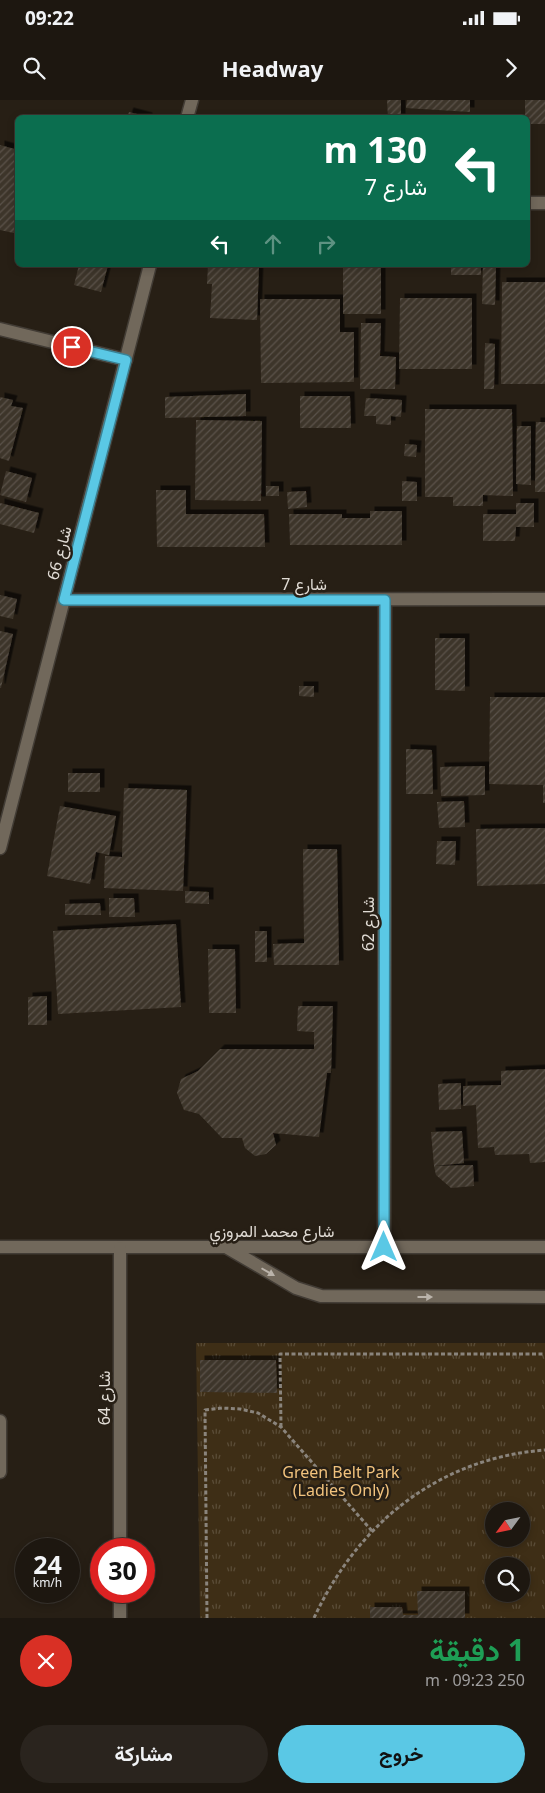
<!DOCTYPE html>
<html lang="ar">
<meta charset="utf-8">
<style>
:root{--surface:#1d1710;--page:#2a241e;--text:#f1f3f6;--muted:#a09f9f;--line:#3b3630;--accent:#5ac8e5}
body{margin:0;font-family:"Noto Sans",Vazirmatn,sans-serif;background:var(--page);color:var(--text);direction:rtl;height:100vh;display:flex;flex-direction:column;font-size:19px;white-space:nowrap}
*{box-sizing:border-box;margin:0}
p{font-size:16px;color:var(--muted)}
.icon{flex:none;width:28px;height:28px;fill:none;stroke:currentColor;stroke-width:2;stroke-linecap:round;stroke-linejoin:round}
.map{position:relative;height:1518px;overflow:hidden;direction:ltr}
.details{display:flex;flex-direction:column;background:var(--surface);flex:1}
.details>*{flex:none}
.guide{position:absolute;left:15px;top:15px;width:515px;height:152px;border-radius:8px;box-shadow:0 2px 8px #0003,0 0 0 1px var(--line);direction:rtl;background:#0b6e4f;color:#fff;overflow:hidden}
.needle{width:32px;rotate:237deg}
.fabs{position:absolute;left:485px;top:1402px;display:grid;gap:10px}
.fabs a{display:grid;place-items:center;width:45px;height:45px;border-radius:50%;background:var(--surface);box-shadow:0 2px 8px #0003,0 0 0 1px var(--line);font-size:25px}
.speed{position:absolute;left:15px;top:1438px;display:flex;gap:10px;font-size:25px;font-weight:700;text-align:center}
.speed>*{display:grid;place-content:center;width:65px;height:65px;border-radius:50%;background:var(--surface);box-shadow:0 2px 8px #0003,0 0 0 1px var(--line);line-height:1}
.speed small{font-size:12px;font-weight:400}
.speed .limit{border:8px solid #d22;background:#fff;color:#111}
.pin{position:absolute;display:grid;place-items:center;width:42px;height:42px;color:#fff;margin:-21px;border:2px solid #fff;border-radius:50%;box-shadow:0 1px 5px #0007}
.me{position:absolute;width:55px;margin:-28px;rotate:0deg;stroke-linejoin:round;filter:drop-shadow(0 0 4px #0008)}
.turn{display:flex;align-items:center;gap:18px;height:105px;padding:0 20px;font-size:22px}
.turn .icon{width:65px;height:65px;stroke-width:2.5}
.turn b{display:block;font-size:35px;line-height:42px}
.lanes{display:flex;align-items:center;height:48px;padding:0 20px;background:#0003;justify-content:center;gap:25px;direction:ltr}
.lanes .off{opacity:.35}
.round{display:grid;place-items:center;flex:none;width:52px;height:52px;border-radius:26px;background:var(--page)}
.overview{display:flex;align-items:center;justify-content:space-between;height:85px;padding:0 20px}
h1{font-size:30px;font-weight:700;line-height:38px;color:#1e9e55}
.cta{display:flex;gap:10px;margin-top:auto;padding:10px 20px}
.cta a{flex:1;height:58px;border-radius:30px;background:var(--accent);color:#111;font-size:20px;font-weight:700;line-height:58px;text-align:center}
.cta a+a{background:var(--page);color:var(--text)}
.status{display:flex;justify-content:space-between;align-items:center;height:35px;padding:0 25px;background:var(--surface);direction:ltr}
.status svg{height:14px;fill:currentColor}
header{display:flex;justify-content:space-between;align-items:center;height:65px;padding:0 20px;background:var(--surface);font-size:22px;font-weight:700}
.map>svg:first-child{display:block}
</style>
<div class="status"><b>09:22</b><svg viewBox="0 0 49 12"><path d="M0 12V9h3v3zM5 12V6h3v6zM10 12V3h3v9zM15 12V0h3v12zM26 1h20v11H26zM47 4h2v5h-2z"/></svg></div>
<header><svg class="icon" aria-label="forward" viewBox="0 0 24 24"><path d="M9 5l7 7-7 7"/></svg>Headway<svg class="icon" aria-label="search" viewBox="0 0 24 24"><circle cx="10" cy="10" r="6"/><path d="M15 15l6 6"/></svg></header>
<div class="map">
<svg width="545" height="1518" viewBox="0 0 545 1518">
<defs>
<pattern id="grass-tufts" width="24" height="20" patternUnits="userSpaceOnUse" patternTransform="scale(1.25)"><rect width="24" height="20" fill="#3e2e16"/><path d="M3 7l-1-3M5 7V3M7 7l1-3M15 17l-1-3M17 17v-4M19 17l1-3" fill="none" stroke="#5a4c37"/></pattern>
<pattern id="building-hatch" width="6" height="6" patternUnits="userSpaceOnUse" patternTransform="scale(1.25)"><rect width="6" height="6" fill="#3e362b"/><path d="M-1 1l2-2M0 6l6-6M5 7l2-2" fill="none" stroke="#5a5249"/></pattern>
<filter id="shadow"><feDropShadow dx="4.5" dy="-4.5" stdDeviation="0" flood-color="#0009"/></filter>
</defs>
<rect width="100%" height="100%" fill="#271f15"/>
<path fill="url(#grass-tufts)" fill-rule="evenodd" d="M196 1243H545V1518H200ZM494 1411H521V1439H494ZM494 1466H521V1494H494Z"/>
<g fill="url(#building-hatch)" filter="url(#shadow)">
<polygon points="387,0 401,0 401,18 388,18"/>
<polygon points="407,0 470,0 470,12 406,8"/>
<polygon points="525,0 545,0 545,24 528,24 528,18 525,18"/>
<polygon points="129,12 148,17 148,18 127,18"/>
<polygon points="0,45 18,50 18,134 0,130"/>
<polygon points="79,165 108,165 101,192 74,185"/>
<polygon points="208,165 259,165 257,220 210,218 212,184 207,184"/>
<rect x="343" y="165" width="38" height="49"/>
<rect x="451" y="165" width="30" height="10"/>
<polygon points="483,165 496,165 495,205 482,204"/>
<polygon points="502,182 545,182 545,284 501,284"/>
<polygon points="400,198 472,198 472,269 399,269"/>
<polygon points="260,199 340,199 340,232 354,232 354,282 261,283"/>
<polygon points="361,223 381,223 380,256 396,257 395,289 360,289"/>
<polygon points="485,243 495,244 494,289 484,289"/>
<polygon points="246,294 246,316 165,318 165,297"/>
<polygon points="300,296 350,296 351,328 300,328"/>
<polygon points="0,297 13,300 11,306 23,308 9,361 0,358"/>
<polygon points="366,298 402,300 401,317 391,316 391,325 376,324 376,316 364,316"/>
<polygon points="425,309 512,309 513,396 483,395 483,406 453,406 453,397 425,397"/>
<polygon points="196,320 262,321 261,401 195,400"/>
<polygon points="536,322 545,322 545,392 535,392"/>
<polygon points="517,326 531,326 531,385 516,384"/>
<polygon points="405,344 417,345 416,357 404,356"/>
<polygon points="6,371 32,378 26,402 0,395"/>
<polygon points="402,381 417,382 417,401 402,401"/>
<rect x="266" y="386" width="13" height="10"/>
<polygon points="156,390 186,390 186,414 264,414 265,447 157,447"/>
<polygon points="306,391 307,407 288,409 287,392"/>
<polygon points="0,403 39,413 34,433 0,424"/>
<polygon points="516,403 534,403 534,427 516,427 515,441 483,441 483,414 516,414"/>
<polygon points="370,411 402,411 402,445 290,445 289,414 342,414 342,418 370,418"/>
<polygon points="0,495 17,499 13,519 0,516"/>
<polygon points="0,531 13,534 1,588 0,588"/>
<polygon points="435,538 465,538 465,591 435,590"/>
<polygon points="299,586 314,586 314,597 299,596"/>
<polygon points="490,597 545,597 545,703 543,703 543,685 489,684"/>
<polygon points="406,649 432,650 433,694 406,694"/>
<polygon points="485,666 485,695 441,696 440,667"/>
<rect x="68" y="673" width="32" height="19"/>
<polygon points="124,688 187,690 183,791 104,788 105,756 122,757"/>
<polygon points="464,701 465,727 439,728 437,702"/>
<polygon points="60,706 116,716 109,755 96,752 90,784 47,776"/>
<polygon points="545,728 545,784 477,786 476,729"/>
<polygon points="437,741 456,741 455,765 436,764"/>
<polygon points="303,749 337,749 339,865 274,865 273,844 304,843"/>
<polygon points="185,791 209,792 209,804 185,803"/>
<polygon points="109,798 134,798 135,817 109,817"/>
<polygon points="100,803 101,815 65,815 65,804"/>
<polygon points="176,824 181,907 58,914 53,831"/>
<rect x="255" y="831" width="12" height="31"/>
<polygon points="208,849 235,849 236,913 209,913"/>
<polygon points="47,896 47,925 28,925 28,897"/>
<polygon points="298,906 333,906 331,973 327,973 319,1037 273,1033 276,1045 266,1054 255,1056 245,1048 242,1038 222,1038 199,1014 184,1010 177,993 181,979 198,971 220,949 314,949 314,932 297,931"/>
<polygon points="545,969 545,1062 530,1063 529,1054 495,1055 494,1047 478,1048 476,1005 463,1006 463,986 501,985 501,971"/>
<polygon points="461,983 461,1009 439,1010 438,984"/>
<polygon points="462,1031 464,1063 434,1066 431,1032"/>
<polygon points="473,1065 474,1086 451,1088 436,1075 434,1066"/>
<polygon points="200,1260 276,1260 277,1293 200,1292"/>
<polygon points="417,1491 465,1491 465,1518 370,1518 370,1507 402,1507 403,1515 418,1515"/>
</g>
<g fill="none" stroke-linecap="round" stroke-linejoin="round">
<g stroke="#423c35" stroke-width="15">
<g id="lane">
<polyline points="226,1147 296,1188 321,1196 545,1197"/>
<polyline points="0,1321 0,1372"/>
</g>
</g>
<g stroke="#423c35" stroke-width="15">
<g id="street">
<polyline points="187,18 192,0"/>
<polyline points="528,103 545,103"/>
<polyline points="0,229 126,260"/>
<polyline points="64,500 545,499"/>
<polyline points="0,748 150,165"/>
<polyline points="0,1147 545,1147"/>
<polyline points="384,1147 385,500"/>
<polyline points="120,1148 120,1449"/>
<polyline points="120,1491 120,1518"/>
</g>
</g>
<g stroke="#8a847c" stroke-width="3" stroke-dasharray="4 2.5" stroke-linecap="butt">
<polyline points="281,1327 280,1254 545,1254"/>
<polyline points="207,1518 205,1310 222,1308 240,1309 258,1313 281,1327 372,1431"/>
<path d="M314 1518C358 1423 439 1358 545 1350"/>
</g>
<use href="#lane" stroke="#71685b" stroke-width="12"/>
<use href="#street" stroke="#71685b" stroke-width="12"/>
</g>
<defs><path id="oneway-solid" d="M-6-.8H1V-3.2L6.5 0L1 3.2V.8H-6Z" transform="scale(1.25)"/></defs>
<g fill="#bab3aa">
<use href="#oneway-solid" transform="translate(268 1172) rotate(30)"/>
<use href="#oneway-solid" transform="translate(425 1197)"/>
</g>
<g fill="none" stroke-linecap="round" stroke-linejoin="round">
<g stroke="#3a8295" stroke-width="12">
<polyline id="route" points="72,247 126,260 64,500 385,500 384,1147"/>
</g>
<use href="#route" stroke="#5ac8e5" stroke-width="9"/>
</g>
<g text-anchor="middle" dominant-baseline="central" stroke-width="5" stroke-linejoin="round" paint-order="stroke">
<g font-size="16" fill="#e1dcd5" stroke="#271f15">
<text transform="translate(59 453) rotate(-75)">شارع 66</text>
<text x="304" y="484">شارع 7</text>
<text transform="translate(368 824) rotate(-90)">شارع 62</text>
<text x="272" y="1131">شارع محمد المروزي</text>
<text transform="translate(104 1298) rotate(-90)">شارع 64</text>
</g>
<g font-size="16" fill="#f1c27d" stroke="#271f15">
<text x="341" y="1372">Green Belt Park<tspan x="341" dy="18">(Ladies Only)</tspan></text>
</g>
</g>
</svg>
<div class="fabs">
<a><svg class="needle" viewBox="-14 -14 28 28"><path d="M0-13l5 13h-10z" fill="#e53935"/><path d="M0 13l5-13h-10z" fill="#a09f9f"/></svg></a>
<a><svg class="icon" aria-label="search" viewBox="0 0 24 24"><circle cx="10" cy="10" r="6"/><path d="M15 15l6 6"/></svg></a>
</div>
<div class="speed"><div>24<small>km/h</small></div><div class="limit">30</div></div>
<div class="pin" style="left:72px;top:247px;background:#d93025"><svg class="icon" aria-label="arrive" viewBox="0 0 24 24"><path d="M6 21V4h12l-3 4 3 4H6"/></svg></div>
<svg class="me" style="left:384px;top:1147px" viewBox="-20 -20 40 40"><path d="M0-17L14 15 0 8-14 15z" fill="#5ac8e5" stroke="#fff" stroke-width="4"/></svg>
<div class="guide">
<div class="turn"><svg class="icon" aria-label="left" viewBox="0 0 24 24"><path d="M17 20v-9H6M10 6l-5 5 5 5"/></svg><div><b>130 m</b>شارع 7</div></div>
<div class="lanes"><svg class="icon" aria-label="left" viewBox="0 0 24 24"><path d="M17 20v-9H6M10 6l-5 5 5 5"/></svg><svg class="icon off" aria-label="ahead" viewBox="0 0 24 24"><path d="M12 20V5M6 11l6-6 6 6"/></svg><svg class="icon off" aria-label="right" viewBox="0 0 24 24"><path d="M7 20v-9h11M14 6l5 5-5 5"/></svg></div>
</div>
</div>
<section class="details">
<div class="overview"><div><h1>1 دقيقة</h1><p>250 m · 09:23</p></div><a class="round" style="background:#d93025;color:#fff"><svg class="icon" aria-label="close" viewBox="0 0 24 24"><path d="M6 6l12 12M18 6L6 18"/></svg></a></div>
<div class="cta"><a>خروج</a><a>مشاركة</a></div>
</section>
